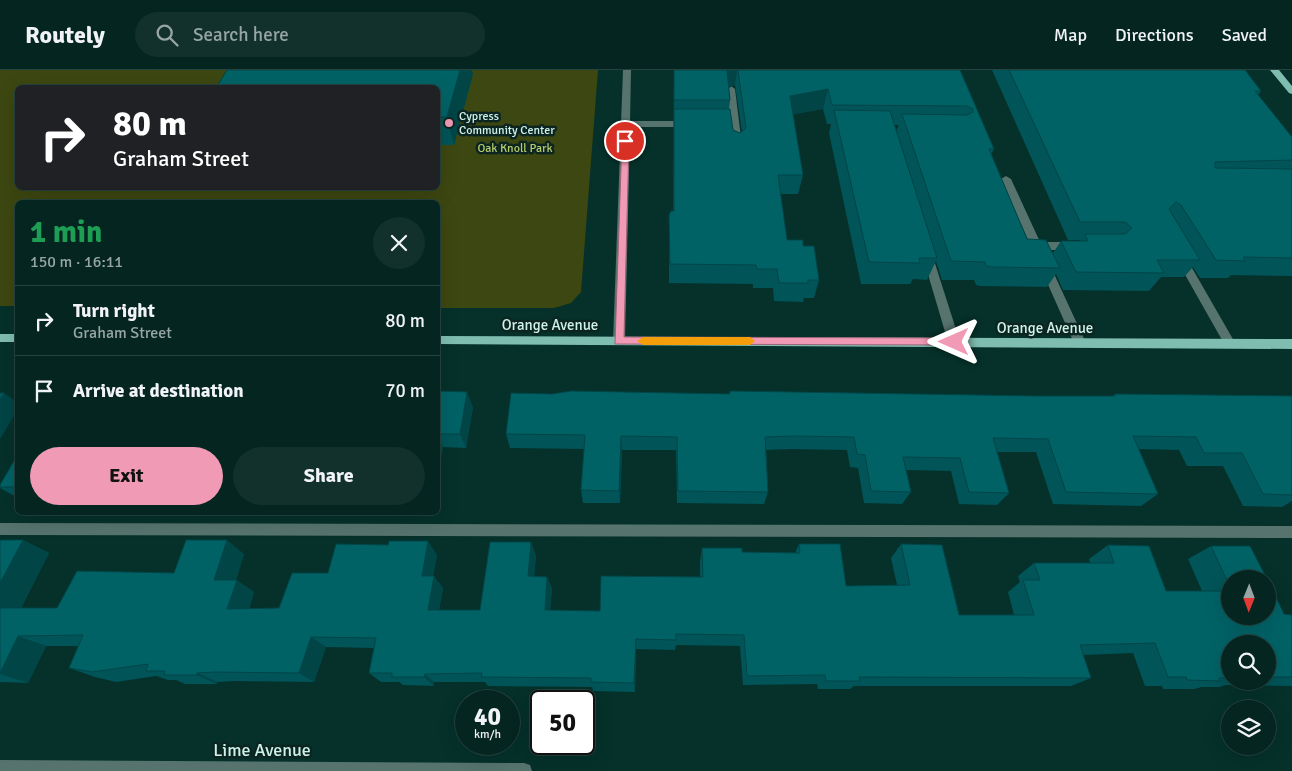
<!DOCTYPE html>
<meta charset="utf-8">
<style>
:root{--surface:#042520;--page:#12312d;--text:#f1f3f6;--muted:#97a5a5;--line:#25423e;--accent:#f09ab5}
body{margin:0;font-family:Signika,sans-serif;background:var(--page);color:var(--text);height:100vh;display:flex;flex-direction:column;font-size:19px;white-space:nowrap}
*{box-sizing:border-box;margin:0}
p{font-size:16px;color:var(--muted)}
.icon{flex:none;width:28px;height:28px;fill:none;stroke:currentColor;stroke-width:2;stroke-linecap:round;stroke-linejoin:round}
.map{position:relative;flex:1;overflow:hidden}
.side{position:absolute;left:15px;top:130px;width:425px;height:315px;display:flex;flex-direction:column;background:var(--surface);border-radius:8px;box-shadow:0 5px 20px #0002,0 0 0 1px var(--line)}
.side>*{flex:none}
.guide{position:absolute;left:15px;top:15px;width:425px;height:105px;border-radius:8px;box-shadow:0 5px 20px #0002,0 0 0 1px var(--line);background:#202124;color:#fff;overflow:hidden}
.needle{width:32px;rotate:181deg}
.tools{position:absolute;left:1221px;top:500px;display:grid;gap:10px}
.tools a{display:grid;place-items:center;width:55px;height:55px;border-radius:50%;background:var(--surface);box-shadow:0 5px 20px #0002,0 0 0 1px var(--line);font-size:25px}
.speed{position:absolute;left:455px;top:620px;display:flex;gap:10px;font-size:25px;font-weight:700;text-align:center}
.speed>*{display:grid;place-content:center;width:65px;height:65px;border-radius:50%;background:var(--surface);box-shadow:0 5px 20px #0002,0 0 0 1px var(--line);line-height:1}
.speed small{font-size:12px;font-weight:400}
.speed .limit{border:2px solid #111;border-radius:8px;background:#fff;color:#111}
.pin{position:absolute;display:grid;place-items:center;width:42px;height:42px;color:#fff;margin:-21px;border:2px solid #fff;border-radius:50%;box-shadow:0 1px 5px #0007}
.me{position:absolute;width:55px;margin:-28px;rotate:270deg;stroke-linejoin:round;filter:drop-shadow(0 0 4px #0008)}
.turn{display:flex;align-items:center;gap:18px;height:105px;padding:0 15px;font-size:22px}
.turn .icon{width:65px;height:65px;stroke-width:2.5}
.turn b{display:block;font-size:35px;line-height:42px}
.round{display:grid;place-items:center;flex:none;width:52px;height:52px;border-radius:26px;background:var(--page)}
.summary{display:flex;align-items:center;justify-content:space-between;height:85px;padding:0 15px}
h1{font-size:30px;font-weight:700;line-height:38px;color:#1e9e55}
.primary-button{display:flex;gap:10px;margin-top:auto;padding:10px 15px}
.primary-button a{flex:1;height:58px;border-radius:30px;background:var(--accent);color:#111;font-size:20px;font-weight:700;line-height:58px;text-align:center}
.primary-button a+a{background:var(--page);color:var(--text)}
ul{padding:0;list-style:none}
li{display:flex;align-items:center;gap:15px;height:70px;padding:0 15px;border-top:1px solid var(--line)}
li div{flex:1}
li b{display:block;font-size:19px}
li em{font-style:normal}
header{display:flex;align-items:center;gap:30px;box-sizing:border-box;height:70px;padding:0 25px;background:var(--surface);border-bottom:1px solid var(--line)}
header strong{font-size:24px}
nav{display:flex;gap:28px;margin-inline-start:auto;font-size:18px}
.search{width:350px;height:45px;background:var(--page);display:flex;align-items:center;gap:12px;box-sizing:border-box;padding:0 18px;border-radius:28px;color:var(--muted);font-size:19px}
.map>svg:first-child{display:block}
</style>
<header>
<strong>Routely</strong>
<div class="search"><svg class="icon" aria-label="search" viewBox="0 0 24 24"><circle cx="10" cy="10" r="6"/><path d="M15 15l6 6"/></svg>Search here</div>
<nav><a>Map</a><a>Directions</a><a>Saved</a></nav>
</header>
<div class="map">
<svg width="1292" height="701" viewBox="0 0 1292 701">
<rect width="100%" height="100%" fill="#05312a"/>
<path fill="#3d4711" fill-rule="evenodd" d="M0 0H598L581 222 571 233 554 238H438V132H18L17 236H0ZM18 18H438V118H18Z"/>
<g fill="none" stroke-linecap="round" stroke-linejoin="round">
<g fill="#56736d" fill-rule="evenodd">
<polygon points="623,0 631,0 630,51 691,51 696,54 691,57 630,57 625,271 619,275 613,271"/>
<polygon points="731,16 735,19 742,76 737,79 732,76 727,19"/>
<polygon points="1006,106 1011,109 1040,172 1073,172 1078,176 1073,180 1043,180 1086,273 1084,276 1080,278 1074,273 1001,109"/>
<polygon points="927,180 932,184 960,272 954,277 948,272 922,184"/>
<polygon points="1180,183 1184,184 1234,271 1236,274 1234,277 1226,277 1175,187"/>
<polygon points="0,453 1292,456 1292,468 0,465"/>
<polygon points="0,690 524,693 530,695 532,701 0,701"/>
</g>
<g fill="#7fbdb0" fill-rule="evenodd">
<polygon points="1270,0 1279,0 1292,16 1292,24 1289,23"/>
<rect x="0" y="264" width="18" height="8"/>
<polygon points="438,266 1292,269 1292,279 438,274"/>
</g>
</g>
<g fill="#015458" fill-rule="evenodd">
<path d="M674 0H960L994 79 991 85 1027 169 1053 183 1061 171H1080L1081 170H1068L992 0H1245L1261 21 1258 25 1292 67V206L1231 205 1228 208H1200L1193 197 1184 207H1161L1149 221 1063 220 1056 204 1047 217 980 216 976 215 974 210H942L936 191 927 210 913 209 910 214H861L829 63 831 54H827L823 39 793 44 803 105 798 124H780L787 170 803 176 819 210 814 228H804L803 232 774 231 773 218H753V214L669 213V145L673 141ZM735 15 742 62 740 63 733 60 729 39 730 30 729 18ZM894 55H899L896 61Z"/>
<polygon points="473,4 454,75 438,75 438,18"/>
<polygon points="438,321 473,337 466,378 443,377 438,406"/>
<polygon points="730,321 1037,326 1112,326 1115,324 1292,326 1292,431 1282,437 1243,436 1223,396 1187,396 1179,380 1139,379 1158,424 1141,436 1053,434 1036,382 997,382 1009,423 997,435 959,434 951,401 906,400 911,422 902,434 864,433 858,398 850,397 847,380 791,379 766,380 768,422 764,434 677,433 676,380 622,380 620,433 583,433 581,420 584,379 510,378 506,364 552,324 729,324"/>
<polygon points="18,384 18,428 0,418 0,415"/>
<path d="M0 470H23L49 483 21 538H57L174 503 244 484 236 510 254 522 249 539 279 538 328 503 437 485 433 506 443 518 439 540H480L531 472 536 486 534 506 547 507 552 519 550 540 600 541 700 507V491L702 478 742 482 795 483 799 474 846 516 897 515 891 488 901 474 959 545H1014L1008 522 1020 512 1018 506 1034 493H1090L1089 489 1108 475 1166 521H1202L1188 489 1211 476 1230 509V546L1292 545V616L1225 615 1220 617H1202L1194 619H1163L1162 616H1145L1133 583 1083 585 1091 608 1071 616H854L850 619H818L817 614 743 615 740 576 676 575 675 580 636 579 635 622 593 621 592 617 488 616 485 612H434V616L403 615 399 612H381L369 603 374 578 326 577 314 612 234 611 217 612V614H185L176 610H168L156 606 116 612 95 607 69 598 79 576H46L28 613 0 612ZM1230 574H1268V611H1230Z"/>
</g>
<g fill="#014547">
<polygon points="460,0 472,0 473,4 454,75 447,47"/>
<polygon points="727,0 737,0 735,15 725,19"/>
<polygon points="828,19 823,39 786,46 790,26"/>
<polygon points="467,322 473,337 466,378 460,364"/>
<polygon points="4,323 18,333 18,339 0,369 0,330"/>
<polygon points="438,365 443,377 438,406"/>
<polygon points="621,366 622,380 620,433 619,421"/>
<polygon points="23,470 49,483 15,549 0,543 0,513"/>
<polygon points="227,470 244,484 232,522 214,510"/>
<polygon points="428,471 437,485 431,518 422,506"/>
<polygon points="531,472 536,486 533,519 528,506"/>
<polygon points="434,506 443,518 437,551 428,540"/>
<polygon points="547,507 552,519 549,551 545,540"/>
<polygon points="237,510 254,522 245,551 227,539"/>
<polygon points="18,566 46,576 28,613 0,604"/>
<polygon points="311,567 326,577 314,612 299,603"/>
<polygon points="636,569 636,579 635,622 634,613"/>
<polygon points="197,603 217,612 217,614 197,605"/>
<polygon points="425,604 434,612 434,616 424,607"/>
</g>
<g fill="#016266" stroke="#014547">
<polygon points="227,0 460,0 447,47 438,47 438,18 216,18"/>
<polygon points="674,0 727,0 730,30 674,30"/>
<polygon points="738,0 960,0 994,79 989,79 1027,169 1046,170 1060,198 991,197 986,196 985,192 951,191 902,44 967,45 973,42 973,39 967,36 832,35 828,19 790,26 803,105 778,105 787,170 803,170 803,176 814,176 819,210 808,210 808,213 779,213 777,199 757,199 756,195 670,194 669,145 671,141 674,141 674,39 730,39 733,60 740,63 746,58"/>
<polygon points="1009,0 1245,0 1261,21 1255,21 1292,67 1292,90 1215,92 1215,98 1292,99 1292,188 1243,187 1245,191 1216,190 1181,135 1176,132 1169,139 1200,190 1157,190 1164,203 1076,202 1061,171 1088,171 1085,164 1125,164 1132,158 1125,152 1080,152"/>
<polygon points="834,40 890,41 937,188 919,188 920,193 869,192"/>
<polygon points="438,321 467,322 460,364 438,364"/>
<polygon points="571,321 730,324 730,321 1037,326 1115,326 1115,324 1292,326 1292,425 1263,424 1242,383 1204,383 1196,367 1133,366 1158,424 1066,422 1048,369 993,368 1009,423 969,422 960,388 903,387 911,422 871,421 865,385 857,384 854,367 795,366 765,367 768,422 678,421 677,367 621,366 619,421 581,420 585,365 506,364 511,323 552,324"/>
<polygon points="0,323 4,323 0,330"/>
<polygon points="18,384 18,417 0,417 0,415"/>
<polygon points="0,470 23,470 0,513"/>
<polygon points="186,470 227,470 214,510 237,510 227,539 279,538 292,503 328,503 336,474 388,475 389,471 428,471 422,506 434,506 428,540 480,540 490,472 531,472 528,506 547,507 545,540 600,541 601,506 703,507 702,478 742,478 742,482 800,483 799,474 840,474 846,516 910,515 901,474 942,475 959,545 1034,545 1023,510 1040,510 1034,493 1114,493 1108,475 1149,476 1166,521 1230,521 1230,546 1268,546 1268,510 1284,544 1292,545 1292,607 1268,607 1268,574 1230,574 1230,608 1219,608 1220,611 1187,610 1186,607 1168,607 1155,573 1080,575 1091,608 859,607 860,611 826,611 825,605 747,606 744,565 676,564 676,570 636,569 634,613 591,612 591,608 481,607 482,603 425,604 424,607 392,607 392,603 369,603 376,568 311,567 299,603 215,602 197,603 197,605 164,605 165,601 146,601 148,594 92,602 69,598 83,565 18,566 0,603 0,538 57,538 77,501 174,503"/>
<polygon points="1211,476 1250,476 1267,509 1230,509 1230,517"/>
</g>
<polygon fill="#f09ab5" stroke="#9c6476" points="622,69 629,71 624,267 954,268 960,272 958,275 615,274"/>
<polygon fill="#f59e0b" points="643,267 750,267 755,271 750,275 643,275 637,271"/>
<circle fill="#f09ab5" stroke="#0d2520" stroke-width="2" cx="449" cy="53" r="5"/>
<g text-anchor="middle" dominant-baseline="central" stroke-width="5" stroke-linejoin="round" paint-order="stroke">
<g font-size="12" fill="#cef3ea" stroke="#0d2520" text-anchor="start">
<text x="459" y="46">Cypress<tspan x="459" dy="14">Community Center</tspan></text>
</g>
<g font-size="12" fill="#b7cd6c" stroke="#0d2520">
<text x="515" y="78">Oak Knoll Park</text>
</g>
<g font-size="15" fill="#cef3ea" stroke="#0d2520">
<text x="550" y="255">Orange Avenue</text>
<text x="1045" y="258">Orange Avenue</text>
</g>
<g font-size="18" fill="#cef3ea" stroke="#0d2520">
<text x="262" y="680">Lime Avenue</text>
</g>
</g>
</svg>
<div class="tools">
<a><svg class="needle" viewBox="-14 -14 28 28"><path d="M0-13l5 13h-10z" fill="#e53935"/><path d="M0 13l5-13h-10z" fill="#97a5a5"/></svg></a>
<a><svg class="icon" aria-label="search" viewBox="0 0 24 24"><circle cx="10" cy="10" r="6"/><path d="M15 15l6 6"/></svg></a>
<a><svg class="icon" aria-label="layers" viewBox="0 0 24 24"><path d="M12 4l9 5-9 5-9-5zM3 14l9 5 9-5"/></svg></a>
</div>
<div class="speed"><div>40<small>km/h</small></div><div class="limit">50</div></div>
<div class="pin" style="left:625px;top:71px;background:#d93025"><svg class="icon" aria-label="arrive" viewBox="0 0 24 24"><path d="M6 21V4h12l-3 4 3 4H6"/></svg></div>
<svg class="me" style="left:954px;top:272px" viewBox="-20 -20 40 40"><path d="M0-17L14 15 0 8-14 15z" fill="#f09ab5" stroke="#fff" stroke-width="4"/></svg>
<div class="guide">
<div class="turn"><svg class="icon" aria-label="right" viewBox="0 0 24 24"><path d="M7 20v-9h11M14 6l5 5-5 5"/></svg><div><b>80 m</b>Graham Street</div></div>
</div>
<section class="side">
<div class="summary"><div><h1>1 min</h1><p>150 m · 16:11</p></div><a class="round"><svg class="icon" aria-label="close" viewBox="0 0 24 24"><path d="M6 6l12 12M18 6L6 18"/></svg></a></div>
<ul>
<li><svg class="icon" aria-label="right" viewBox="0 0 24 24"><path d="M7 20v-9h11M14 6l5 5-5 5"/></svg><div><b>Turn right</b><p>Graham Street</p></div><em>80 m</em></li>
<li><svg class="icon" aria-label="arrive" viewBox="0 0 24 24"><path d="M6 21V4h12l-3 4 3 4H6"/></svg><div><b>Arrive at destination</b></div><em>70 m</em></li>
</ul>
<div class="primary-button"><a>Exit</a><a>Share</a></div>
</section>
</div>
